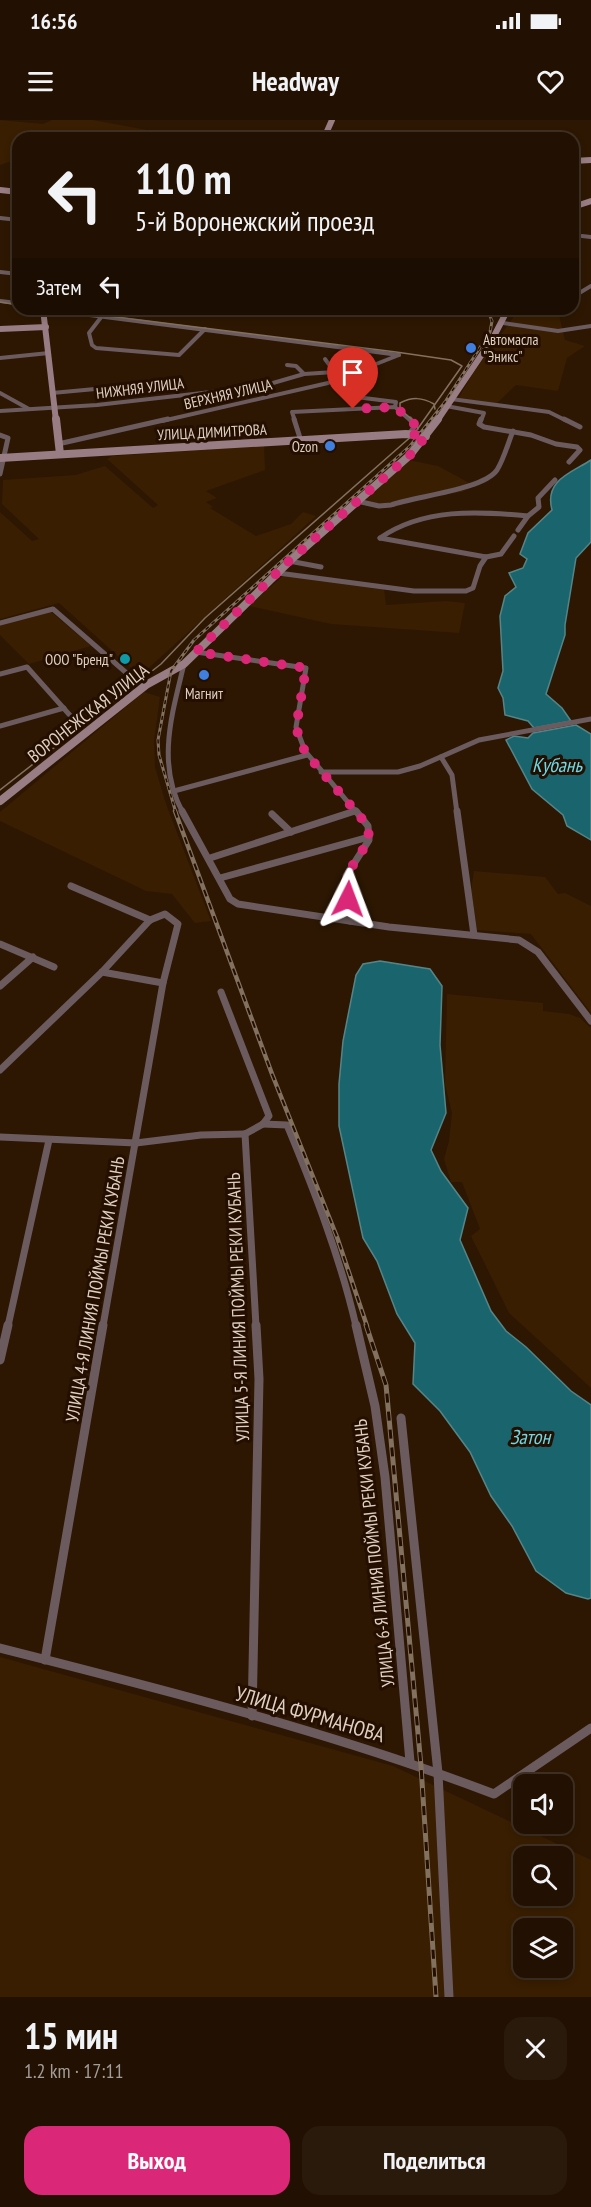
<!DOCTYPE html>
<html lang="ru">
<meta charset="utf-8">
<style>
:root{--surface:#221102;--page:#2a1a0c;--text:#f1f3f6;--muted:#a29d99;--line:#3f3124;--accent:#db2777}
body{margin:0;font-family:"PT Sans Narrow",sans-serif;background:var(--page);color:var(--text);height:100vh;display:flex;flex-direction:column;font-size:22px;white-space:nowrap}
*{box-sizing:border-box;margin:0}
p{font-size:20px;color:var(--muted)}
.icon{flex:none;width:33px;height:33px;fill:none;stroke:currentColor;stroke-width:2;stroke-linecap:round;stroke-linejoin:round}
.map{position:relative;height:1877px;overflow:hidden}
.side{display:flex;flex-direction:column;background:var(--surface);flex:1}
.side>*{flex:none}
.guide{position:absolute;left:12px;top:12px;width:567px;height:183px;border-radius:18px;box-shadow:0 3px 9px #0003,0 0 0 2px var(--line);background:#221102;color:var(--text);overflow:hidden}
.controls{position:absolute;left:513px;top:1654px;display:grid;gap:12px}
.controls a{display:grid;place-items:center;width:60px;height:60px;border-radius:12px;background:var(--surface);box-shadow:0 3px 9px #0003,0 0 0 2px var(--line);font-size:30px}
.pin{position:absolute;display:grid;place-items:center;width:51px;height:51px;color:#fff;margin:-62px -26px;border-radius:50% 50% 50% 0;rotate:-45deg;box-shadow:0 0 6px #0007}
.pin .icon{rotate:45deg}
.me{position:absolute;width:66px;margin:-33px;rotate:3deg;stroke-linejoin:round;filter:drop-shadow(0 0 4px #0008)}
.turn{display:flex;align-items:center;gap:21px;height:126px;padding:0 24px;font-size:27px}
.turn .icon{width:78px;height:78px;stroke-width:2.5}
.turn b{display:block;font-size:42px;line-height:51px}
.then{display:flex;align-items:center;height:57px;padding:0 24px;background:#0003;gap:12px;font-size:22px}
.round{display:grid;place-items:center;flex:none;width:63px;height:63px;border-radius:18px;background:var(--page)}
.overview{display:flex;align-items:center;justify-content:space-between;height:102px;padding:0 24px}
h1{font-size:36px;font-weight:600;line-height:45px}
.primary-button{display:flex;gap:12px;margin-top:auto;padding:12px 24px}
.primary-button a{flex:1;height:69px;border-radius:18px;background:var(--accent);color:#fff;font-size:24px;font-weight:600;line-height:69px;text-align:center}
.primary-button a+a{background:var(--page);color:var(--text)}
.status{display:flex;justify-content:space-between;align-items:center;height:42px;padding:0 30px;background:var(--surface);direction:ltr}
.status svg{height:16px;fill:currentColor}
header{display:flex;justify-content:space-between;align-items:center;height:78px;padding:0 24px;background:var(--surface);font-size:27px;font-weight:600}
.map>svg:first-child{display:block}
</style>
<div class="status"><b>16:56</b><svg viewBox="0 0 49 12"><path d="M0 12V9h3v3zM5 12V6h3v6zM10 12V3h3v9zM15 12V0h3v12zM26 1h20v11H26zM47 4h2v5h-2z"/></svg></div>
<header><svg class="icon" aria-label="menu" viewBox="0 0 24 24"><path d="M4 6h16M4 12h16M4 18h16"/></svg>Headway<svg class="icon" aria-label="heart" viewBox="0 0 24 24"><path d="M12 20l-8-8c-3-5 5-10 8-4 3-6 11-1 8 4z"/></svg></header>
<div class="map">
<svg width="591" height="1877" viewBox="0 0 591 1877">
<rect width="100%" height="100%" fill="#2d1702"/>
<g fill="#391e01" fill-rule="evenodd">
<polygon points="0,0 43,4 52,0 93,0 190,18 18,18 18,39 0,45"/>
<polygon points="518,191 559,195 565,220 585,226 567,238 558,271 516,265 496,284 458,279 473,253"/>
<polygon points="264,326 265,350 206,371 217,378 206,382 213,387 210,388 256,416 291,404 303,392 316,396 140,556 59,483 0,499 0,392 32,421 39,419 2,384 3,360 75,355 105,346 153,388 158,385 107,339 112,336"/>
<polygon points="409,340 438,346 475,366 462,372 420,378 393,387 362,383"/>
<polygon points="284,455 384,469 386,485 446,481 465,483 459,513 331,504 249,486"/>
<polygon points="50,491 91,526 29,544 0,515 0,505"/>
<polygon points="144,572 160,577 154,621 155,647 166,684 211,801 195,803 172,774 146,771 0,701 0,692"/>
<polygon points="474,751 545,757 558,774 565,773 591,786 591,893 531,814 477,810 471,770"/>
<polygon points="447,874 543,883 543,891 569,894 580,898 591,908 591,1268 509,1193 471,1116 480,1109 462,1062 451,1062 444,1039 449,1021 452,993 445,964"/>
<path d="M0 1537 393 1646 591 1740V1877H0ZM524 1737H562V1776H524ZM524 1809H562V1848H524Z"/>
</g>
<g fill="#1a656d" stroke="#558587" stroke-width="1.5">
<path d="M591 340V422L576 438 565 505V515L546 574 562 588 571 601 534 608 528 601 505 595 503 578 498 568 503 551 500 496 505 476 516 467 509 453 523 448 527 439 520 434 528 413 552 390C544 360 571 353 591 340Z"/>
<polygon points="576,605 591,614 591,720 567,706 563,695 532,669 506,620 514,616 528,618 533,613"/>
<polygon points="380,841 430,849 442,866 440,925 446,993 431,1030 441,1051 468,1088 460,1120 491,1191 506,1211 526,1227 571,1271 591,1285 591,1478 588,1479 566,1473 536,1451 512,1406 491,1376 470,1332 440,1291 413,1264 415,1223 397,1194 377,1141 363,1118 339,1006 339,964 343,921 356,855 363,844"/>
</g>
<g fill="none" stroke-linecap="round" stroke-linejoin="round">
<g stroke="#6b5b5e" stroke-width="4">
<polyline points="0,98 18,100"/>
<polyline points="582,116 591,117"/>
<polyline points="0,152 18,154"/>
<polyline points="0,181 18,183"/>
<polyline points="573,183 576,175 591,166"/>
<polyline points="43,189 399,235"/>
<polyline points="508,189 551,193 563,189"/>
<polyline points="102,196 89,213 92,225 96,228 179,235 205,209"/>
<polyline points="503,203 558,211 591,206"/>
<polyline points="0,238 49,233"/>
<polyline points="325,239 336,254"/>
<polyline points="287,245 296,246 304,254"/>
<polyline points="0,273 29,289"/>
<polyline points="52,273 106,268"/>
<polyline points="348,276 396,282 395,287"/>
<polyline points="451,279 549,292 567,301"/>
<polyline points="446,286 484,293 481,301"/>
<polyline points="0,291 97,285 211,272 273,263 304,254 335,252"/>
<polyline points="162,301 328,263 399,235"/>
<polyline points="295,301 292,292 395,287 411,301"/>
</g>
<g stroke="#6b5b5e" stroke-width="5">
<polyline points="294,299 301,321"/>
<polyline points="481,299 479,304 484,307 531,315 556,324 577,327 580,330 569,342"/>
<polyline points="564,299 580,307"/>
<polyline points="409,314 415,306 410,299"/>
<polyline points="0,315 8,318 0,354"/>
<polyline points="58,324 168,299"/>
<path d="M357 381 379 386 391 385C416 376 483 370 497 350 504 339 508 323 513 311"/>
<polyline points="518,410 528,396 539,387 538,378 555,360"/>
<path d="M380 418C423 388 478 391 528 396"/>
<polyline points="380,418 486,437 501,434 514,416"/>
<polyline points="289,441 321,447"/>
<polyline points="278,453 414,471 466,471 473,468 480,446 486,437"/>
<polyline points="0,503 53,489 138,563 146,565"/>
<polyline points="196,532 306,548 296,607 305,631 357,693"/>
<polyline points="0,554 27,547 75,601"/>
<polyline points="0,606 64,588"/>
<polyline points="441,637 452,655 457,693"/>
<polyline points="321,652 398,652 420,646 479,620 591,599"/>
<polyline points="174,671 307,635"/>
<path d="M183 693C156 644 172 594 184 544"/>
<polyline points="350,693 356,691"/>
</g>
<g stroke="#6b5b5e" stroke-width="7">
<polyline points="182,691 230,779 238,784 389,807 519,820 538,832 591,901"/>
<polyline points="457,691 474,815"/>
<polyline points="272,694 291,712"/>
<polyline points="210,738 355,691"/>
<polyline points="220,758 369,717"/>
<polyline points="71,766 150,800"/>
<polyline points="350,801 346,756 369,720 368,706 356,691"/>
<polyline points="0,824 54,847"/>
<polyline points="102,852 163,863"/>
<polyline points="0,866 33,837"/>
<polyline points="221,872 269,996 263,1004 245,1014"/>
<polyline points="0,950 102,852 150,800 165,794 178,804 163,863 103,1206"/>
<path d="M263 1004 287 1005C314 1070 340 1137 356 1206"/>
<polyline points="245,1014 256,1206"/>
<polyline points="0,1017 136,1023 201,1015 245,1014"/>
<polyline points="8,1206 49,1020"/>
</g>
<g stroke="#6b5b5e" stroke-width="9">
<polyline points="356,1205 375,1286 385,1357 410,1642"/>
<polyline points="0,1240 8,1205"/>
<polyline points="401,1298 438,1653 449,1877"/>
<path d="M0 1528C166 1570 334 1613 494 1674L591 1608"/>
<polyline points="45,1540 103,1205"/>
<polyline points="252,1596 259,1259 256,1205"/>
</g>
<g stroke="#987d84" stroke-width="6">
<polyline points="324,18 332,0"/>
<polyline points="573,41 591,40"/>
<polyline points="0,70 18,72"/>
<polyline points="573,87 591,81"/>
<polyline points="43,189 56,301"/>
<polyline points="0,209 46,207"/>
<polyline points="437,301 493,218 508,189"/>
</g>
<g stroke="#987d84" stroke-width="8">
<polyline points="56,299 60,334"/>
<polyline points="0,338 406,314 426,316"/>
<polyline points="0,681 146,565 184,544 293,438 410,335 438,299"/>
</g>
<g stroke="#83715f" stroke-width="1.5">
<polyline points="0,182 18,185"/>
<path d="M418 309 416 303 400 289V283C412 277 422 277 434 284L435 289"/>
<polyline points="0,670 161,544 205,498 414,314 462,246 451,240 396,232 52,189"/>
</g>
<g stroke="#83715f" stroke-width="3">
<polyline id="rail-far2" points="176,693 159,635 158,620 171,551 194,520 410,326 445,282 490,212 492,201 487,189"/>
</g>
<g stroke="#83715f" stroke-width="4.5">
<polyline id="rail-far1" points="175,691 272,954 337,1117 367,1206"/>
</g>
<g stroke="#83715f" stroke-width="5">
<polyline id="rail" points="366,1205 386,1265 421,1646 436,1877"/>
</g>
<use href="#rail-far2" stroke="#230e00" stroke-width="1.5" stroke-dasharray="4" stroke-linecap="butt"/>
<use href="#rail-far1" stroke="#230e00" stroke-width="2" stroke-dasharray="7" stroke-linecap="butt"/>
<use href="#rail" stroke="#230e00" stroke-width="3" stroke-dasharray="9" stroke-linecap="butt"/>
</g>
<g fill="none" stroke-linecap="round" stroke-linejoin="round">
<polyline stroke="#db2777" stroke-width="10" stroke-dasharray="0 18" points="348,779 346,756 369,720 368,706 305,632 296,608 306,548 196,532 289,441 410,335 426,316 409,314 415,306 413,302 395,287 353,289"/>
</g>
<g fill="#3f7fe0" stroke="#230e00" stroke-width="2">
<circle cx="471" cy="228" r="6"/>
<circle cx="330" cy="326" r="6"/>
<circle cx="204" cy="555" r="6"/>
</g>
<circle fill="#0f9aa8" stroke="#230e00" stroke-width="2" cx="125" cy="539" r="6"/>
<g text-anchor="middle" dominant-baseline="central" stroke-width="6" stroke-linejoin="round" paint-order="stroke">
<g font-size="15" fill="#dfd0c3" stroke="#230e00" text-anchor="end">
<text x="483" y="219" text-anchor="start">Автомасла<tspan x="483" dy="17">"Эникс"</tspan></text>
<text x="318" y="326">Ozon</text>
<text x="113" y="539">ООО "Бренд"</text>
<text x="204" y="573" text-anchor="middle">Магнит</text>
</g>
<g font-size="15" fill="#dfd0c3" stroke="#230e00">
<text transform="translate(140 268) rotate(-7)">НИЖНЯЯ УЛИЦА</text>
<text transform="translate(228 274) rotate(-13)">ВЕРХНЯЯ УЛИЦА</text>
<text transform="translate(212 312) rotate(-3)">УЛИЦА ДИМИТРОВА</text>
</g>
<g font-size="18" fill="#dfd0c3" stroke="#230e00">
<text transform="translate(88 593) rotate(-38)">ВОРОНЕЖСКАЯ УЛИЦА</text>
<text transform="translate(95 1169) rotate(-80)">УЛИЦА 4-Я ЛИНИЯ ПОЙМЫ РЕКИ КУБАНЬ</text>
<text transform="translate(238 1187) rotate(-92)">УЛИЦА 5-Я ЛИНИЯ ПОЙМЫ РЕКИ КУБАНЬ</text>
<text transform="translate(374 1433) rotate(-96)">УЛИЦА 6-Я ЛИНИЯ ПОЙМЫ РЕКИ КУБАНЬ</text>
</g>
<g font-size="20" font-style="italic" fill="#6cd9e4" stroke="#230e00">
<text x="557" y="645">Кубань</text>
<text x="530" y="1317">Затон</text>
</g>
<g font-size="21" fill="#dfd0c3" stroke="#230e00">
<text transform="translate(310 1594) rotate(16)">УЛИЦА ФУРМАНОВА</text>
</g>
</g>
</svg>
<div class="controls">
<a><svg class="icon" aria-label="sound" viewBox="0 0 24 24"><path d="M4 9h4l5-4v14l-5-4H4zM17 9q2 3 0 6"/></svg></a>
<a><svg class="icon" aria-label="search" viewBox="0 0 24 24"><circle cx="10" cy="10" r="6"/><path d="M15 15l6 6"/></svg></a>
<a><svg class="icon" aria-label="layers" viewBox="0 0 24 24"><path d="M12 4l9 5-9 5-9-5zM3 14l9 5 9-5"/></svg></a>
</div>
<div class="pin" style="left:353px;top:289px;background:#d93025"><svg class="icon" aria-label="arrive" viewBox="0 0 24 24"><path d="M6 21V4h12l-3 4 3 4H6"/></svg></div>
<svg class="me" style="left:348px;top:779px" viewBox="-20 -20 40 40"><path d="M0-17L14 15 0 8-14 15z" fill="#db2777" stroke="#fff" stroke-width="4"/></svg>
<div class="guide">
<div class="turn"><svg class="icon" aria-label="left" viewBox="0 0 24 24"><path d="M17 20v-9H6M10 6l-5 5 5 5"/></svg><div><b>110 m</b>5-й Воронежский проезд</div></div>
<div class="then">Затем<svg class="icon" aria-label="left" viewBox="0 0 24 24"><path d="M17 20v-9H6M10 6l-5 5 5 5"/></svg></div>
</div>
</div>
<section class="side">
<div class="overview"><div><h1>15 мин</h1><p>1.2 km · 17:11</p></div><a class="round"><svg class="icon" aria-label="close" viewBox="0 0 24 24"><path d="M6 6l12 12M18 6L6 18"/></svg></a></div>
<div class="primary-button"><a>Выход</a><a>Поделиться</a></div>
</section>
